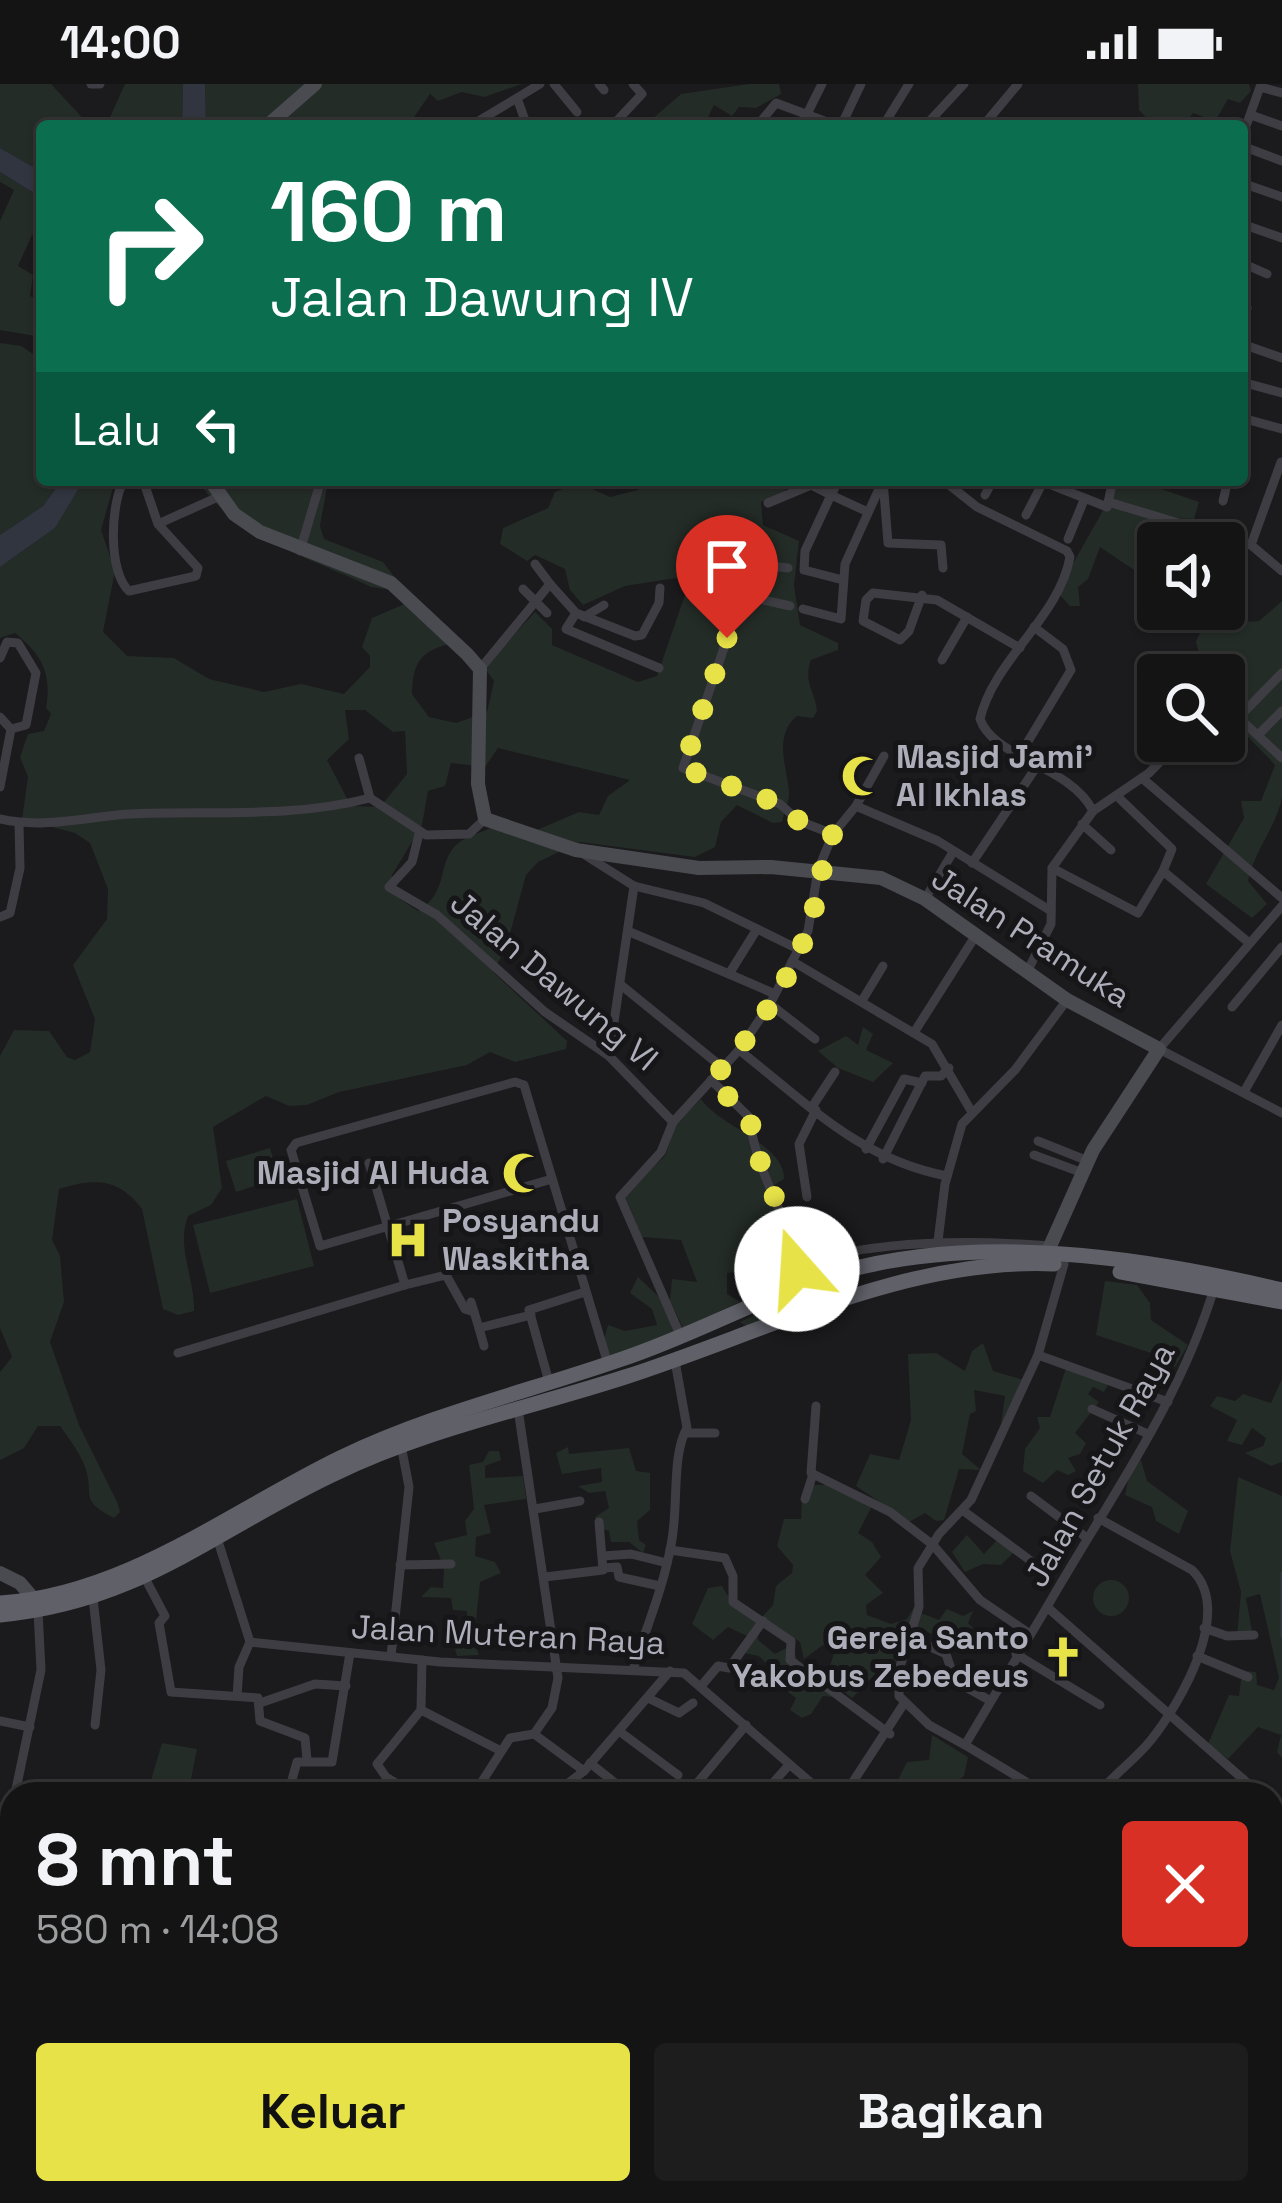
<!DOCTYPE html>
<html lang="id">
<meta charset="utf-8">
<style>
:root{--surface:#141415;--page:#1d1d1e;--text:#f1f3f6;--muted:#9d9ea0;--line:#333334;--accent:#e7e247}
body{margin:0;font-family:"Space Grotesk",sans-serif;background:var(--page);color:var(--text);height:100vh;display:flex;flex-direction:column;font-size:45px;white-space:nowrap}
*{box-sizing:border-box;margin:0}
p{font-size:39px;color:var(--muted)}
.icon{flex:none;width:66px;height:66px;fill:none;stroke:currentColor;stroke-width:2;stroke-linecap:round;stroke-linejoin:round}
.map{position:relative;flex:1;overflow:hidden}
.side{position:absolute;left:0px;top:1698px;width:1284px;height:423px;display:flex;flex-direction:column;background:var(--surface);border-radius:36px 36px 0 0;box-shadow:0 3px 9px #0004,0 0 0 3px var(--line)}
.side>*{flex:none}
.banner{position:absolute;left:36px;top:36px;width:1212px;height:366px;border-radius:12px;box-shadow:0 3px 9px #0004,0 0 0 3px var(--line);background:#0b6e4f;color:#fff;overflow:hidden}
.tools{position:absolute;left:1137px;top:438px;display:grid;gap:24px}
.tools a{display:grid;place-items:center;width:108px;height:108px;border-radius:12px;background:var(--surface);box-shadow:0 3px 9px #0004,0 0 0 3px var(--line);font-size:60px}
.pin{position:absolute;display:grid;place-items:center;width:102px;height:102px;color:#fff;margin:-123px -51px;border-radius:50% 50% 50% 0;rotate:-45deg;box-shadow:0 0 12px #0007}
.pin .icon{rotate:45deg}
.me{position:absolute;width:132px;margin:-66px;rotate:341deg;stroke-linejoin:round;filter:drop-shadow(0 0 9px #0008)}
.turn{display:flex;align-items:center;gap:42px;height:252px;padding:0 36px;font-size:54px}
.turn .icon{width:156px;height:156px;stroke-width:2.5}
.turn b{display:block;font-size:84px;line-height:102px}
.then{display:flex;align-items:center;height:114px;padding:0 36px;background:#0003;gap:24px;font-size:45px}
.round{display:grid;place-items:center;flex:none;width:126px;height:126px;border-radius:12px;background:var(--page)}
.head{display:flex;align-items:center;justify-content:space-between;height:204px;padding:0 36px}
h1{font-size:72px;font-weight:600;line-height:90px}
.action{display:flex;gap:24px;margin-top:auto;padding:24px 36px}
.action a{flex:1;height:138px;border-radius:12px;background:var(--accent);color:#111;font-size:48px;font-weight:600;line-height:138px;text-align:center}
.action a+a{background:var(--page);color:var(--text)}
.status{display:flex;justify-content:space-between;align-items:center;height:84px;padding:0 60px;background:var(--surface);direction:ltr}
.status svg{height:33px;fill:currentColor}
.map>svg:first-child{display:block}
</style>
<div class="status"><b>14:00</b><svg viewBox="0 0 49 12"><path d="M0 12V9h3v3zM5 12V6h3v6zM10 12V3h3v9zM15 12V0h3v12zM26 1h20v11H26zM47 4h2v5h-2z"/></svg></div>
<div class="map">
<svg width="1282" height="2119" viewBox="0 0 1282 2119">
<rect width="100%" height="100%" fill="#1b1a1c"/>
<g fill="#242c27" fill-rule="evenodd">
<polygon points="0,0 51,0 90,42 42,42 42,88 0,64"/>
<polygon points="125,0 183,0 182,42 106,42"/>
<polygon points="205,0 522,0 484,13 462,8 438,17 430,10 408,42 206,42"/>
<polygon points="749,0 779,0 781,10 756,24 739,23 732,32 714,21 704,42 644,42 681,10"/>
<polygon points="1138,0 1249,0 1251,7 1240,19 1228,15 1215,37 1193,29 1183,42 1154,42 1139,26"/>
<polygon points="0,88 42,114 42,156 32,151 18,182 33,191 30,212 42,217 42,253 0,246 0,137 14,106 0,98"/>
<polygon points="0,259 21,262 42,276 42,396 62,396 43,422 0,451"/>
<path d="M84 396H115L101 446 115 487 103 548 127 572 174 574 209 595 264 608 301 600 344 610 370 583V572L362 563 372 534 409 518 449 560C419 568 413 580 412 610L429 633 456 639 487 628 494 597 484 583 535 528 552 545V561L638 598 657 592 687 505 676 494 625 502 583 521 570 506 565 485 535 471 527 477 500 460 503 444 548 424 555 408 579 399 610 413 638 406 640 396H787L785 408 761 418 763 441 799 457 794 501 800 541 838 559V566L811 576C803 599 815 607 817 627L813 634 797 632C773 651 787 684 789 707 790 716 784 729 782 738L773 739 737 721 721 738 715 763 695 773 580 758 538 778 526 791 506 864 493 888 567 957 566 965 515 978 490 968 467 981 339 1008 307 1021 289 1022 266 1012 213 1043 222 1104 211 1121 188 1132C176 1164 195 1194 194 1227L178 1231 163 1225 142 1125C119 1094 94 1094 59 1105L52 1156 60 1172 64 1218 50 1258 79 1341 118 1420 120 1428 114 1434C79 1416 94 1412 86 1386 82 1371 69 1355 60 1342H38L24 1364 0 1376V1288L12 1273 0 1244V972L14 946 49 947 67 973 75 976 90 968 95 935 73 881 107 835 108 805 90 759 75 749 22 735 28 693 20 673 28 650 44 647 51 630 46 624C52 590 42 571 15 549L0 554V483L55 444ZM345 626H365L393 648 405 647 407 690 380 723 351 722 327 676 349 655ZM498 664 630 696 608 712 599 731 579 728 532 748 500 739C487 748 466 751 456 761 436 781 450 807 418 827L400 815 392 791 422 741 428 707 445 702 451 679 485 683Z"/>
<path d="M198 396H321L327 403 320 442 324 455 383 478 396 495 391 506 371 503C316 476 230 452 198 396Z"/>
<polygon points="1135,396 1199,418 1194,435 1165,434 1143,486 1137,488 1100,463 1088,495 1078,503 1080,522 1070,522 1057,508 1119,398"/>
<path d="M1282 517C1282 575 1282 658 1282 713 1277 742 1254 767 1248 797L1267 820 1252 834 1206 800 1244 734 1241 717H1261L1275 681 1230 634 1224 636V591H1205L1196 558C1206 527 1236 540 1259 537Z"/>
<polygon points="863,943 873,950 866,966 893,979 873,998 838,984 818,967 846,952 858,961"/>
<path d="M701 1015C720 1043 785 1060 784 1095L773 1102 784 1132 801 1134 788 1153 792 1184 770 1198 751 1186 727 1189V1210L740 1218 683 1244 670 1217 672 1195 697 1198 681 1156 642 1153 624 1110 665 1072 676 1040Z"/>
<polygon points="270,1064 279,1094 236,1108 226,1077"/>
<polygon points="297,1115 314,1182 210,1209 193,1141"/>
<polygon points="638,1193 659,1213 676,1252 611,1275 604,1255 608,1241 625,1247 657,1241 652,1225 630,1209"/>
<polygon points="825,1197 835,1202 833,1211 746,1242 740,1238"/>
<polygon points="1105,1197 1137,1201 1150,1219 1151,1236 1188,1261 1175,1283 1151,1269 1096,1251"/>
<polygon points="983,1259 993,1287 1024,1296 1001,1340 1005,1312 974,1306 976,1327 970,1330 962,1370 981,1386 959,1385 944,1436 936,1437 925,1429 909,1438 856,1402 870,1370 899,1376 911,1336 908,1270 936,1269 965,1287 972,1267"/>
<polygon points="1066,1284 1109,1299 1104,1308 1093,1303 1088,1310 1099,1318 1075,1349 1086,1359 1080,1370 1068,1374 1076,1387 1068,1391 1057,1386 1043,1399 1023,1387 1025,1365 1040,1344 1037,1333 1050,1333"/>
<polygon points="1282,1295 1282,1378 1271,1382 1245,1369 1263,1362 1266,1354 1252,1344 1242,1361 1227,1357 1237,1336 1210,1322 1217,1312 1235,1317 1243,1310 1271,1319"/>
<polygon points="568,1363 569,1370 629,1364 636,1387 650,1389 650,1426 637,1437 639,1456 646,1461 643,1469 629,1458 611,1458 609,1447 599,1444 595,1433 609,1424 605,1407 589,1409 578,1402 602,1398 601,1384 562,1390 556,1369"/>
<polygon points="489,1367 499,1367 501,1376 485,1382 485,1394 523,1392 526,1415 484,1421 491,1449 476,1453 475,1472 495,1478 501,1489 480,1498 474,1557 479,1571 457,1572 455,1565 466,1559 467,1527 453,1526 451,1514 421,1513 431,1503 443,1504 444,1484 434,1459 467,1451 465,1437 474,1425 469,1381 483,1378"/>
<polygon points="1141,1376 1147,1397 1188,1427 1179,1450 1156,1437 1152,1423 1125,1411 1130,1388"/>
<polygon points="1238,1393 1282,1412 1282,1674 1277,1668 1281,1651 1258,1643 1228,1675 1208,1660 1229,1611 1239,1612 1242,1587 1256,1588 1257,1601 1274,1606 1279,1594 1260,1510 1246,1514 1252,1547 1237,1551 1241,1508 1230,1467"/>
<polygon points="813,1401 830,1401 872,1422 858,1449 872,1458 881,1473 865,1491 883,1509 866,1521 867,1531 891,1540 907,1535 919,1515 894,1595 877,1589 852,1614 826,1594 835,1566 823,1561 804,1575 800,1558 762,1533 773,1521 776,1502 792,1489 793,1481 777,1462 784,1435 801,1435 802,1415"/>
<polygon points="967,1451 984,1470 997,1456 1014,1468 1001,1481 983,1480 965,1488 952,1468"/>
<circle cx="1111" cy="1514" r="18"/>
<polygon points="722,1502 736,1525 757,1535 758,1556 775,1570 792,1561 797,1576 834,1613 823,1612 811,1630 802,1634 790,1626 796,1614 785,1606 771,1606 778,1591 759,1572 744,1569 747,1552 728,1543 713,1556 692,1540 708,1504"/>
<polygon points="947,1525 963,1532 973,1527 968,1539 974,1545 964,1563 915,1543 921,1529 939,1536"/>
<polygon points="932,1651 968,1673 964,1692 940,1710 904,1708 896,1700 907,1678 929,1676"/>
<polygon points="162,1659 197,1665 188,1710 147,1710"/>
<polygon points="0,1895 12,1896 12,2109 393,2109 392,2119 0,2119"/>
<polygon points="553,2109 973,2109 988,2117 556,2119"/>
</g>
<g fill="#313540">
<polygon points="183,0 205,0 206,42 182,42"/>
<polygon points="0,64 42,88 42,114 0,88"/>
<polygon points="62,396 84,396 55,444 0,483 0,451 43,422"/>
</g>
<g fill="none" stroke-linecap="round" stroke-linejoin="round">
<g stroke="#313540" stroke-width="3">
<polyline points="1282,1489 1282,1552"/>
<polyline points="0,2068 12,2081"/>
<polyline points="39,2109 47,2119"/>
<polyline points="540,2109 540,2119"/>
</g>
<g stroke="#3e3d43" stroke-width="9">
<polyline points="91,0 100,0"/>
<polyline points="554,0 577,28"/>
<polyline points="599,0 604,6"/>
<polyline points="1251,31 1282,42"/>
<polyline points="470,42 517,14"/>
<polyline points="527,42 517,14 540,0"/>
<polyline points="612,42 642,10 633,0"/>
<polyline points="757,42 776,19 838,42"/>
<polyline points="801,42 822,0"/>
<polyline points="841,42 861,0"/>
<polyline points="883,42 909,0"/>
<polyline points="925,42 964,0"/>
<polyline points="983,42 1018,0"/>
<polyline points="1242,53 1260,3 1282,9"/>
<polyline points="1242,62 1282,77"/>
<polyline points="1242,99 1282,113"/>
<polyline points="1242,140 1282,154"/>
<polyline points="1242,179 1267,190"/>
<polyline points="1242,220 1247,224 1242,242"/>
<polyline points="1242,260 1282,274"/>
<polyline points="1242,298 1282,309"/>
<polyline points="1242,334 1282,345"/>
<polyline points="1281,378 1251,461 1282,487"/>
<path d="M124 396C110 421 108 488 129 507L196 492 198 484 158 440 218 413"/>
<polyline points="143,396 158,440"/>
<polyline points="839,396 831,411 868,428"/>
<polyline points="883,396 888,459 941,461 943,484"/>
<path d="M943 396 977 423 1067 467 1070 473C1059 534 994 575 980 635 993 674 1071 682 1093 727L1052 784 1051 840 1027 888"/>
<polyline points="1039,396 1107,423 1113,396"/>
<polyline points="985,411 993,396"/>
<polyline points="1223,417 1228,396"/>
<polyline points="768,419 811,401 831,411 805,467 804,486 843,496"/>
<polyline points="1112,419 1251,461"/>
<polyline points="1026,431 1043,398"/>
<polyline points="1068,455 1084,416"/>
<polyline points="300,467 321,396"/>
<polyline points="535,480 550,500"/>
<polyline points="523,505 547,529"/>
<polyline points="742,511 753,480 788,484"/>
<polyline points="922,511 909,547 900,556 863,537 866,516 873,509 937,516 1020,564"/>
<polyline points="790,522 742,511 683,684 780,720 799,737 833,750"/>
<polyline points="803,525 841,535 845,480 883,396"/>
<polyline points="576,529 566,545 659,584"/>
<polyline points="584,533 604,521"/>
<polyline points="0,574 7,558 18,559 36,589 26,641 11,645"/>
<polyline points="942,576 967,533"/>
<polyline points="480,585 550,500 576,529 635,552 642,551 659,519 660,504"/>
<polyline points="1224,620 1282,674"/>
<polyline points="1240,632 1282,589"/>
<polyline points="0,633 11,645 0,703"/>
<polyline points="1259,650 1282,627"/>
<polyline points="1021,669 1071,586 1063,565 1034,543"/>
<polyline points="359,674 370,714"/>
<polyline points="1142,694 1282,814"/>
<polyline points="1118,713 1172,765 1163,787 1248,858"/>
<polyline points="856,722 884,672"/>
<polyline points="1093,727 1149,689 1180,657"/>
<path d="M0 735C44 745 85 733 129 730 212 726 289 735 370 714L426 751 469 750 485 735"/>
<polyline points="1082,740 1111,766"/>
<polyline points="419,750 412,778 389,803 437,831 545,928 609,972 673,1038"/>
<polyline points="585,771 634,802 704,819 798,865"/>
<polyline points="972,779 1039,679"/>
<polyline points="1052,784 1138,829 1163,787"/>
<polyline points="925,815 953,768"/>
<polyline points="1282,822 1159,965 1282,1029"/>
<polyline points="0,833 10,829 20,784 19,739"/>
<polyline points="630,848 729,890 757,845"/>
<polyline points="792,877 932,960 970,1025"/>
<polyline points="729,890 775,910"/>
<polyline points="621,901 723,984"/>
<polyline points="863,915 883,882"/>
<polyline points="770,920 815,955"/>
<polyline points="1232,923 1282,863"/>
<polyline points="915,947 976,851"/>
<path d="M739 966C808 1020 859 1075 947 1092"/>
<polyline points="609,972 634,802"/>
<path d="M711 996 750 1034C754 1087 790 1133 797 1185"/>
<polyline points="1244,1008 1282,941"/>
<polyline points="812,1023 835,988"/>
<polyline points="1038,1057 1088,1077"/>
<polyline points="866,1065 904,995 922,999"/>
<polyline points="1034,1071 1083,1089"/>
<polyline points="883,1075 925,992 941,992 949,984"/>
<polyline points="369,1079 405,1201 446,1191 465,1225 474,1228"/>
<polyline points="552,1095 320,1162 291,1066 296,1059 515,998 524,1001 608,1280"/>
<polyline points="807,1113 799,1060 816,1026"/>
<polyline points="938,1157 945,1100 962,1040 1015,986 1067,916"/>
<path d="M1215 1201C1181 1317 1107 1418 1047 1523L1260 1710"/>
<polyline points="471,1218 479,1244 531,1231"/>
<path d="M756 1220C787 1148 985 1157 1050 1162"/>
<polyline points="479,1244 484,1262"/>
<polyline points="681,1253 620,1113 661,1068 673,1038 739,966 770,920 808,847 818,786 833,750 856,722 938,757 1051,827"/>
<polyline points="178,1269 405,1201"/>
<polyline points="1038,1271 1168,1318"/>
<polyline points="549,1298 529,1226 585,1208"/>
<polyline points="816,1322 811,1389 890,1428 933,1461 980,1516 1030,1550"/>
<polyline points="518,1325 558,1594 552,1624 534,1650 584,1687"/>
<polyline points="1092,1325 1148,1350"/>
<polyline points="686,1349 715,1349"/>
<polyline points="1031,1412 1087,1454"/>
<polyline points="805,1415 813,1390"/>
<polyline points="535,1425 580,1417"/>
<polyline points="965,1428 1031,1477"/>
<path d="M1098 1434 1192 1486C1234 1527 1181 1618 1151 1656 1135 1676 1114 1690 1098 1710"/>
<polyline points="218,1457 250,1558 440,1578 684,1589 824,1710"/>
<polyline points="670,1466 725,1474 733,1492 733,1518 791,1557 790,1576 890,1650"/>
<polyline points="603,1472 631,1470 667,1479"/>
<polyline points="400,1481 451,1480"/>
<polyline points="604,1484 617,1483 619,1493 660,1502"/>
<polyline points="545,1493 603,1486 599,1438"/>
<polyline points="145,1494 165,1532 159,1539 171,1608 258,1614 260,1637 305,1654 307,1676"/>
<polyline points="93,1514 101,1586 95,1641"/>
<polyline points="1204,1544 1227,1552 1254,1551"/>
<polyline points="910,1554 946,1570 955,1597 989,1616"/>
<polyline points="1016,1570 1100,1621"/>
<polyline points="391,1572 409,1403 401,1361"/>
<polyline points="1197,1572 1248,1593"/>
<path d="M633 1586C646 1544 663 1505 671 1461 679 1424 671 1372 687 1344L675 1277"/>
<polyline points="702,1601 718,1582 729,1584 763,1537"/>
<polyline points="237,1612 239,1583 250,1558"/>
<polyline points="648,1614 679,1629 693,1619"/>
<polyline points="260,1619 315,1600 346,1602"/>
<polyline points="421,1626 501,1667"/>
<polyline points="0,1637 30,1643"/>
<polyline points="619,1647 678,1691"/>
<polyline points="965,1661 929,1641 899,1612 899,1586 919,1523 918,1484 939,1450 971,1416 1038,1271 1064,1180"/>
<polyline points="590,1679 629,1710"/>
<polyline points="697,1699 712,1710"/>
<polyline points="15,1710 41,1586 38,1527"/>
<polyline points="288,1710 297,1678 332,1678 350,1569"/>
<polyline points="414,1710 386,1693 377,1680 421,1626 422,1576"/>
<polyline points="474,1710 510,1654 534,1650"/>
<polyline points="554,1710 584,1687 670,1587"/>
<polyline points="688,1710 746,1641"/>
<polyline points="763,1710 789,1681"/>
<polyline points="845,1710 903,1621"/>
<polyline points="1046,1710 965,1661 1047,1523"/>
<polyline points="1226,1710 1243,1695"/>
<polyline points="1272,1720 1282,1729"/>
<polyline points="0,1780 12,1725"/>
<polyline points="1272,1780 1282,1766"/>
<polyline points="1272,1823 1282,1828"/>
<polyline points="1272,1927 1282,1909"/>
<polyline points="1272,2065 1282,2070"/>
<polyline points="856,2109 868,2119"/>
<polyline points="945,2109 946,2109"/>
<polyline points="1029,2109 1053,2119"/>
<polyline points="1092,2109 1093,2119"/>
<polyline points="1221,2112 1232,2119"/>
<polyline points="963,2119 968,2109"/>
<polyline points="1169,2119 1176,2109"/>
</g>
<g stroke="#4a4a51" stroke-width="14">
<polyline points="267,42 315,0"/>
<polyline points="210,396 234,430 260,448 391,499 467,570 480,585 478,700 485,735 576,766 699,784 771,783 881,794 925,815 1067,916 1159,965 1093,1066 1047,1169"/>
<polyline points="0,1489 20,1499 37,1519"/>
</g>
<g stroke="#606069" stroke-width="15">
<polyline points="1120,1188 1282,1218"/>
<path d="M0 1519C125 1511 231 1427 340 1374 431 1330 527 1308 622 1275 697 1250 766 1210 841 1188 982 1149 1143 1173 1282 1206"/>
<path d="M0 1531C139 1518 212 1448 332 1391 426 1345 526 1325 625 1293 762 1249 907 1173 1054 1180"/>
</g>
</g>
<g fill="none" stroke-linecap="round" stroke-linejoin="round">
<path stroke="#e7e247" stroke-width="21" stroke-dasharray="0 37.8" d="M727 554 683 684 780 720 799 737 833 751C820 781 819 813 809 843 789 899 752 954 711 996L750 1034C755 1087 791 1133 797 1185"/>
</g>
<defs>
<g id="mosque-bare" transform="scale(3.24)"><path d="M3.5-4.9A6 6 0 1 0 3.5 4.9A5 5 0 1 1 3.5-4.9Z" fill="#e7e247" stroke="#161517" stroke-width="2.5" paint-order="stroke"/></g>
<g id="hospital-bare" transform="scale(3.24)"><path d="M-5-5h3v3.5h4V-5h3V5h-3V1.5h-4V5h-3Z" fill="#e7e247" stroke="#161517" stroke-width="2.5" paint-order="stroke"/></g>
<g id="church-bare" transform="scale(3.24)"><path d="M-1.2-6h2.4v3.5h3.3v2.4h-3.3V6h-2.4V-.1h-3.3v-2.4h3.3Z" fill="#e7e247" stroke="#161517" stroke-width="2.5" paint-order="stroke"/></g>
</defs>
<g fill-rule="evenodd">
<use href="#mosque-bare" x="862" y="692"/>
<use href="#mosque-bare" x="523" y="1089"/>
<use href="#hospital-bare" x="408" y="1156"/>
<use href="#church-bare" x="1063" y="1573"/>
</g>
<g text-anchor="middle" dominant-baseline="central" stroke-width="10" stroke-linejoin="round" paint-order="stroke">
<g font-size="33" font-weight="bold" fill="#aeaebb" stroke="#161517" text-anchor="start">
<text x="896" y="673">Masjid Jami'<tspan x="896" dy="38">Al Ikhlas</tspan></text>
<text x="489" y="1089" text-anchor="end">Masjid Al Huda</text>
<text x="442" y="1137">Posyandu<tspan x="442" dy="38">Waskitha</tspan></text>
<text x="1029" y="1554" text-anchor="end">Gereja Santo<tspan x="1029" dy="38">Yakobus Zebedeus</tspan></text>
</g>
<g font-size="33" fill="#aeaebb" stroke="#161517">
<text transform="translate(1031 853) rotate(33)">Jalan Pramuka</text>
<text transform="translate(554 897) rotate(40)">Jalan Dawung VI</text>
<text transform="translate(1100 1381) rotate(-61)">Jalan Setuk Raya</text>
<text transform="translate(508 1551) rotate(3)">Jalan Muteran Raya</text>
</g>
</g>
</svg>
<div class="tools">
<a><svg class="icon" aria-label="sound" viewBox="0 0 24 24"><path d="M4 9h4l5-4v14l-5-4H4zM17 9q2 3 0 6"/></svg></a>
<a><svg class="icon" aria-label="search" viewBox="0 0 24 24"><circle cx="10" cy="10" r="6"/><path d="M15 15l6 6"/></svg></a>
</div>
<div class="pin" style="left:727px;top:554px;background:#d93025"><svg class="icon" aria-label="arrive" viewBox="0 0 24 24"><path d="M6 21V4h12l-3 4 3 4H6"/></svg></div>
<svg class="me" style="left:797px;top:1185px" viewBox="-20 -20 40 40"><circle r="19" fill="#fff"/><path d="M0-13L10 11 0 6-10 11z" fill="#e7e247"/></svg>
<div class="banner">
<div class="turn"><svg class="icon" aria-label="right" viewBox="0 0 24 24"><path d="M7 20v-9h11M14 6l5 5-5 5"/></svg><div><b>160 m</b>Jalan Dawung IV</div></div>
<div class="then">Lalu<svg class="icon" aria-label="left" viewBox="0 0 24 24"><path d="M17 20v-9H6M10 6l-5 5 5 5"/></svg></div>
</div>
<section class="side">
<div class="head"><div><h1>8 mnt</h1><p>580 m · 14:08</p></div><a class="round" style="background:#d93025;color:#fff"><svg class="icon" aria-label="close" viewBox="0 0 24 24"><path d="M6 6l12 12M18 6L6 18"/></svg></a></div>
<div class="action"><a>Keluar</a><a>Bagikan</a></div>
</section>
</div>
